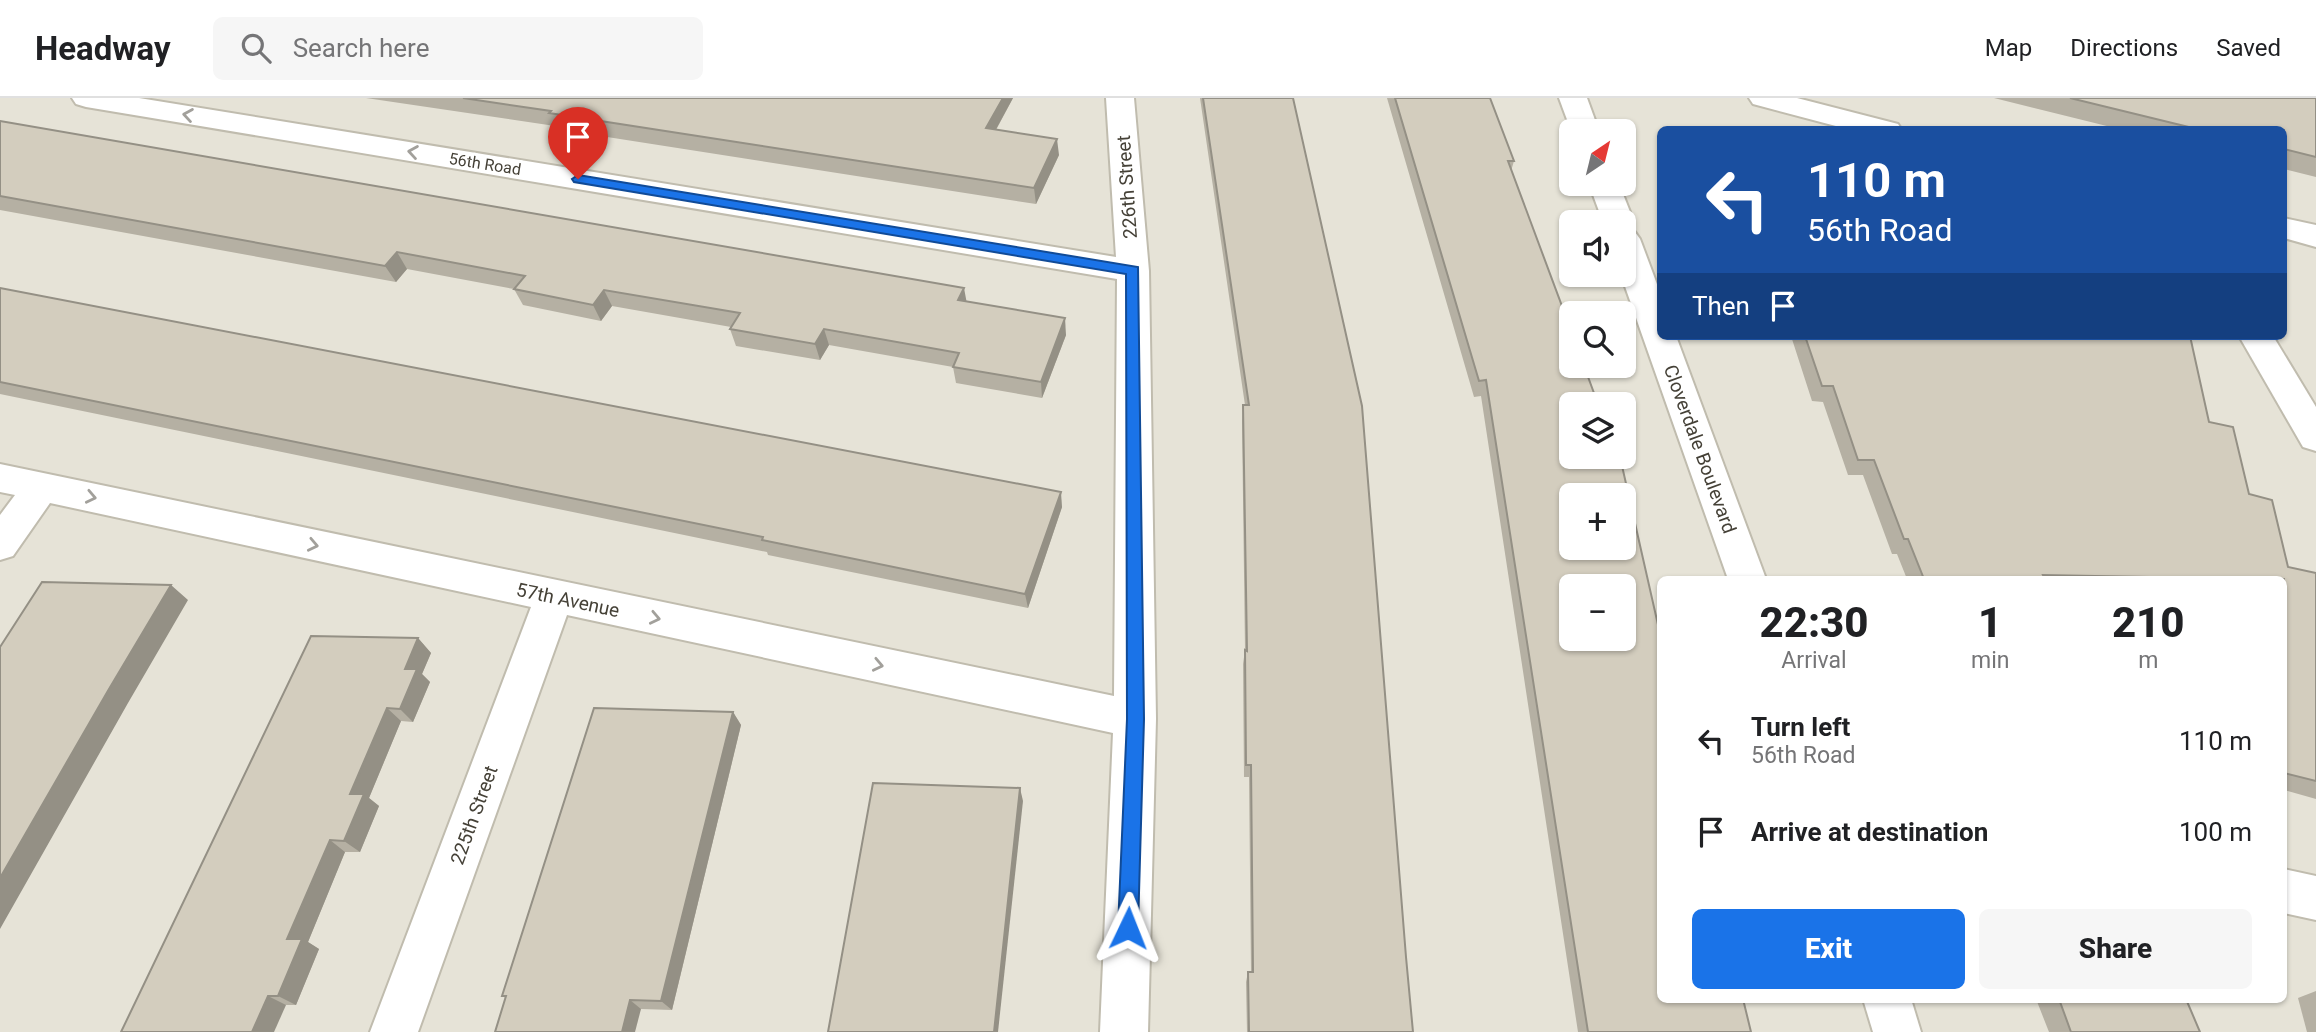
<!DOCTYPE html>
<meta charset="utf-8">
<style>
:root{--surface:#fff;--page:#f6f6f6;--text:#202124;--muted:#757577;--line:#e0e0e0;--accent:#1a73e8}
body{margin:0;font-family:Roboto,sans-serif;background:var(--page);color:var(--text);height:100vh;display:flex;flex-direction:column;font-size:26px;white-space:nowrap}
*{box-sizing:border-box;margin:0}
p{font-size:23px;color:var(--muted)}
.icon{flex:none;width:38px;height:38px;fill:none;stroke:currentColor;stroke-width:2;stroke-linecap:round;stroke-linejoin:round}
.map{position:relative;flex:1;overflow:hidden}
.details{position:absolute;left:1657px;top:478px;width:630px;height:427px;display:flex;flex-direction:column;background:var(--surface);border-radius:10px;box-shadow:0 2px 5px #0004}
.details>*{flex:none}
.hud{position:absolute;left:1657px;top:28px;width:630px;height:214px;border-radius:10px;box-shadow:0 2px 5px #0004;background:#1a4fa0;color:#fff;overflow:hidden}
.needle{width:46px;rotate:35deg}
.fabs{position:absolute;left:1559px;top:21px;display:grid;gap:14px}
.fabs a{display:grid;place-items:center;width:77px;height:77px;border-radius:10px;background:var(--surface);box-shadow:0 2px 5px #0004;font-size:35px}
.pin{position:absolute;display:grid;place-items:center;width:60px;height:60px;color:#fff;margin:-72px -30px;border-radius:50% 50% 50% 0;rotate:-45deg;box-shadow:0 0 7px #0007}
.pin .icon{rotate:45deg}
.me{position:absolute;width:77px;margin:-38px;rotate:2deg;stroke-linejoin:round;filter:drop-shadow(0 0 5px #0008)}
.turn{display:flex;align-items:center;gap:24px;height:147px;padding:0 35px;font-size:32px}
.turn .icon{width:91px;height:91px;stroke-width:2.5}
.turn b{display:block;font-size:49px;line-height:60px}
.then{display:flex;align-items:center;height:66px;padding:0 35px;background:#0003;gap:14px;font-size:26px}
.eta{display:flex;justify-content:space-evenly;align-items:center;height:119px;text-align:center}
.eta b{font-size:42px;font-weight:800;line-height:49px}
.cta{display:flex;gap:14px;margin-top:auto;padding:14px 35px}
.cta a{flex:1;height:80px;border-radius:10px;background:var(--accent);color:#fff;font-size:28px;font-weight:800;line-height:80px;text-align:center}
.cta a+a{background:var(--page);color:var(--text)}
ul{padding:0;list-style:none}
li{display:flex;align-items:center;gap:21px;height:91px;padding:0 35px}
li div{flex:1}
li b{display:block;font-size:26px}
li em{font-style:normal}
header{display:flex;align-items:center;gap:42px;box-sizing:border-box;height:98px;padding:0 35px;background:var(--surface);border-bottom:2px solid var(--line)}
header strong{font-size:33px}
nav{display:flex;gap:38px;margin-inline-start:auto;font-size:24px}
.search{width:490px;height:63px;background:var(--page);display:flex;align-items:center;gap:18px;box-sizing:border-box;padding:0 24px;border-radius:10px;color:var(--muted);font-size:26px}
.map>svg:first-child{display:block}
</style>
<header>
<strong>Headway</strong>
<div class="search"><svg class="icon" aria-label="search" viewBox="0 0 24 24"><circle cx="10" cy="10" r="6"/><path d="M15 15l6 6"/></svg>Search here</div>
<nav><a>Map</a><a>Directions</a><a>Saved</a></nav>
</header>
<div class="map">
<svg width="2316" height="934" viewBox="0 0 2316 934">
<rect width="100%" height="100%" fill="#f2f0e8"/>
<path fill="#e6e3d7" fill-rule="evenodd" d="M0 0H2316V934H0ZM1661 32H2284V238H1661ZM1572 33H1624V86H1572ZM1572 124H1624V177H1572ZM1572 215H1624V268H1572ZM1572 306H1624V359H1572ZM1572 397H1624V450H1572ZM1661 481H2284V901H1661ZM1572 488H1624V541H1572Z"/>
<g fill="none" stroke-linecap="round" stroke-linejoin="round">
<g stroke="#c0bcae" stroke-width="4">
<g id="minor">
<polygon points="72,0 139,0 1116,159 1106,0 1134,0 1149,173 1156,621 1148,934 1100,934 1113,635 567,517 418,934 370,934 531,509 50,405 13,458 0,462 0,417 15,397 0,394 0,366 1114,598 1117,181 86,9 76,6"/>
<polygon points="1559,0 1587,0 1599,33 1572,35"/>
<polygon points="1749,0 1797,0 1898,26 1902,32 1851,32 1753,6"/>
<polygon points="1589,86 1619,86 1634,124 1628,132 1635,134 1640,141 1661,197 1661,238 1676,238 1766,481 1728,481 1621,177 1624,177 1624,124 1603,124"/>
<polygon points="2284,120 2316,127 2316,149 2284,140"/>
<polygon points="2239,238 2273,238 2316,309 2316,353 2303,349"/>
<polygon points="2284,771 2316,778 2316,822 2284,815"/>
<polygon points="1863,901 1911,901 1921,934 1873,934"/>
</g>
</g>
<use href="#minor" fill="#fff" fill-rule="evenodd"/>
</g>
<g fill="#b5b0a3">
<polygon points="366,0 1013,0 996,32 1059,57 1036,106 556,31 555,28"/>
<polygon points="1200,0 1293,0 1406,859 1413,934 1247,934 1246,884 1248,874 1251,874 1249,679 1244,679 1243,566 1245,552 1242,323 1243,307 1245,307"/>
<polygon points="1387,0 1490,0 1514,63 1511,73 1661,901 1751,934 1578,934 1481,298 1474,299"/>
<polygon points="1994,0 2316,0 2316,79 2284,71 2284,32 2123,32"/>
<polygon points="0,23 967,204 1066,237 1042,300 956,285 953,269 829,247 820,262 736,248 730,231 731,229 612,208 601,223 523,207 514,191 407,171 396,184 0,112"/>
<polygon points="0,190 1062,409 1028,510 768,457 767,454 0,296"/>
<polygon points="1791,238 2190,238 2209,324 2288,469 2316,475 2316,701 2284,692 2284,481 1907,481 1897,456 1892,456 1863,377 1848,377 1823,304 1812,303"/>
<polygon points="418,540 431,555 422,576 430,584 413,624 401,623 369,700 379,708 360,754 345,754 308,844 319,851 296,907 286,907 121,934"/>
<polygon points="733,614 741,627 672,912 641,911 506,900 502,898"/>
<polygon points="2316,893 2316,934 2307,934 2298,900"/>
<polygon points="2036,901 2186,901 2200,934 2049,934"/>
</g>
<g fill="#949085">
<polygon points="1003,0 1013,0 988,46 986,30"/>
<polygon points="1057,41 1059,57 1036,106 1034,90"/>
<polygon points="397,154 407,171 396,184 385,168"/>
<polygon points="964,190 967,206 958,202"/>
<polygon points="604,192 612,208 601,223 593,207"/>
<polygon points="1065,220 1066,237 1042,300 1041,284"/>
<polygon points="824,231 829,247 820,262 815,246"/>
<polygon points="1061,394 1062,409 1028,510 1025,496"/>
<polygon points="171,487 188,502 128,605 0,831 0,780 109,591"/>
<polygon points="418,540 431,555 422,576 430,584 413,624 400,611 405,571"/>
<polygon points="387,610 401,623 369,700 379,708 360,754 344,743 350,696"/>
<polygon points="733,614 741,627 672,912 661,903"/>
<polygon points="1020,690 1023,703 998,934 994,934"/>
<polygon points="330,742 345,754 308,844 319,851 296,907 278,898 287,841"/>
<polygon points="268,898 286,907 274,934 252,934"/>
<polygon points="630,902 641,911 635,934 622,934"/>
</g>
<g fill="#d3cdbe" stroke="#949085" stroke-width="2" fill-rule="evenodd">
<polygon points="463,0 1003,0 986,30 1057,41 1034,90 549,15 551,13"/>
<polygon points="1203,0 1293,0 1362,308 1406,859 1413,934 1249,934 1248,874 1253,874 1251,667 1246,667 1245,552 1247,553 1243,307 1249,307"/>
<path d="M1395 0H1490L1514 63H1508L1572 235V268H1584L1598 306H1572V359H1620L1661 540V901H1743L1751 934H1588L1486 282 1479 283ZM1572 397H1624V450H1572ZM1572 488H1624V541H1572Z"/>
<polygon points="2070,0 2316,0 2316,59 2284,51 2284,32 2201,32"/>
<polygon points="0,23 964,190 958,202 1065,220 1041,284 953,269 959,255 824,231 815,246 730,231 740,215 604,192 593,207 514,191 525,178 397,154 385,168 0,98"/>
<polygon points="0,190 1061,394 1025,496 762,442 763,439 0,284"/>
<polygon points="1805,238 2190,238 2209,324 2233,329 2249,396 2272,402 2288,469 2316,475 2316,683 2284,675 2284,481 2202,481 2202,480 2043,477 2045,481 1924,481 1908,441 1904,441 1874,362 1858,362 1833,288 1822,288"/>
<polygon points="42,484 171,487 109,591 0,780 0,549"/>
<polygon points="311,538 418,540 405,571 417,571 400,611 387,610 350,696 364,696 344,743 330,742 287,841 302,841 278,898 268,898 252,934 121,934"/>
<polygon points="594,610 733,614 661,903 630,902 622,934 495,934 506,898 502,898"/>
<polygon points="873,685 1020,690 994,934 828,934"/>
<polygon points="2059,901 2186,901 2200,934 2071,934"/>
</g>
<defs><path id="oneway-chevron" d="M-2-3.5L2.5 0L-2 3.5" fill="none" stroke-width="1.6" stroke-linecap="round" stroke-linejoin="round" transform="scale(1.75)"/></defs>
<g stroke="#a2a09b">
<use href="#oneway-chevron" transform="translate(188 17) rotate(-171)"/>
<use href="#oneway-chevron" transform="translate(413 54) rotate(-171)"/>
<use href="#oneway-chevron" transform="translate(91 399) rotate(12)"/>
<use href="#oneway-chevron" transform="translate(313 447) rotate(12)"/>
<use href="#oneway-chevron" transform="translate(655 520) rotate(12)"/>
<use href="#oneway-chevron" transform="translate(878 567) rotate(12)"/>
</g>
<polygon fill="#1a73e8" stroke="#114b97" stroke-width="2" points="578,77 1138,169 1144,621 1138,830 1135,836 1128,839 1121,836 1118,830 1127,621 1126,176 574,84 572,81"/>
<g text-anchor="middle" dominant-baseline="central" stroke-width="6" stroke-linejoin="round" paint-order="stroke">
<g font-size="16" fill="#454137" stroke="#fff">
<text transform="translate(485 66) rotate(9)">56th Road</text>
</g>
<g font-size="19" fill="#454137" stroke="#fff">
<text transform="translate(1127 89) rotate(-94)">226th Street</text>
<text transform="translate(1700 351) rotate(70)">Cloverdale Boulevard</text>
<text transform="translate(568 502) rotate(12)">57th Avenue</text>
<text transform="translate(474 717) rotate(-70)">225th Street</text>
</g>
</g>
</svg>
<div class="fabs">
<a><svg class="needle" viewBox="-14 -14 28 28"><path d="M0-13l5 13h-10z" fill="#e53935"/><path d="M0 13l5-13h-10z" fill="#757577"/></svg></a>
<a><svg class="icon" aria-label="sound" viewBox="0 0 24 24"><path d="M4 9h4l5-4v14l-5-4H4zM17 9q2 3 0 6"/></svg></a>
<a><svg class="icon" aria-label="search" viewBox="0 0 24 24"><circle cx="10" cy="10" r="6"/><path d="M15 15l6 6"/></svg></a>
<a><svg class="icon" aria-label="layers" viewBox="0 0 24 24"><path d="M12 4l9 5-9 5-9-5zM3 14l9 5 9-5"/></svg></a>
<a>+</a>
<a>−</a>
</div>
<div class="pin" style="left:578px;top:81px;background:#d93025"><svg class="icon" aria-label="arrive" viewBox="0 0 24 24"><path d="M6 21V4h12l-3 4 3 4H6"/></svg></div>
<svg class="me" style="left:1128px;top:830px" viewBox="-20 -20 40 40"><path d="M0-17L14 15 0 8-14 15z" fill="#1a73e8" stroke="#fff" stroke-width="4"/></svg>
<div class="hud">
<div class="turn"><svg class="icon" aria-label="left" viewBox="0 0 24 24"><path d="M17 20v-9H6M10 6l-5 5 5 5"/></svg><div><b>110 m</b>56th Road</div></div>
<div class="then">Then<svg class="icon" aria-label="arrive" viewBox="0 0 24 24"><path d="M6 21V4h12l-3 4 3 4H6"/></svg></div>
</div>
<section class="details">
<div class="eta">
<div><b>22:30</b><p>Arrival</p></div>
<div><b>1</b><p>min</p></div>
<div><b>210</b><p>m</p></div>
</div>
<ul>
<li><svg class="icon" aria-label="left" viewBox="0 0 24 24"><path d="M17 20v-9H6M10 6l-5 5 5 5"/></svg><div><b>Turn left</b><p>56th Road</p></div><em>110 m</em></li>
<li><svg class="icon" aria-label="arrive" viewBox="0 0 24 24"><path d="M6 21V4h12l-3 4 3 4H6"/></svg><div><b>Arrive at destination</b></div><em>100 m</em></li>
</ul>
<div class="cta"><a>Exit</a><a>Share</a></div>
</section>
</div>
